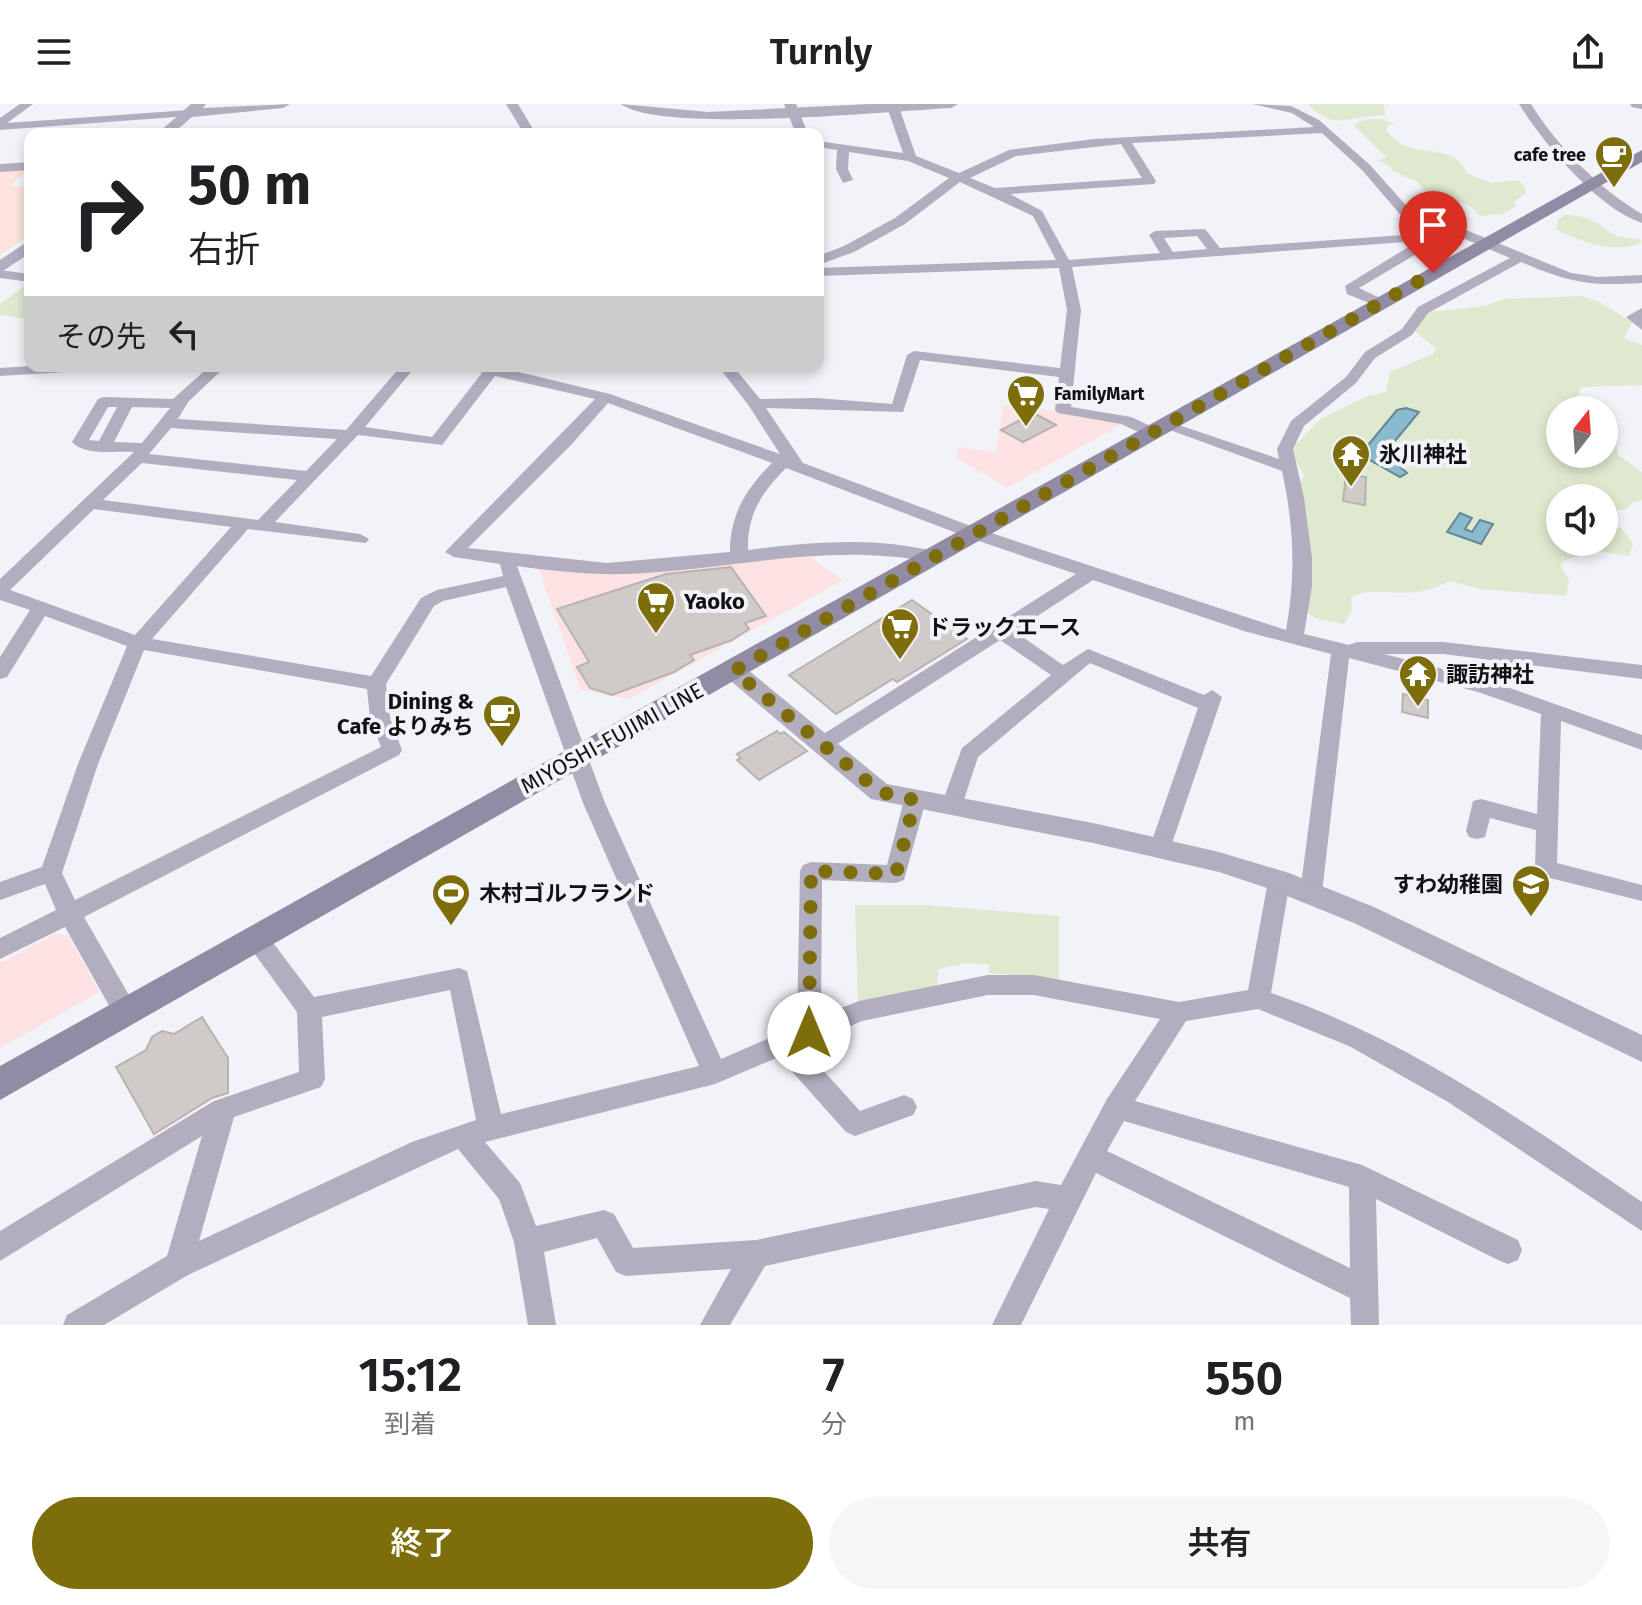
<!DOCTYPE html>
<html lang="ja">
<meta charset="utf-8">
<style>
:root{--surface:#fff;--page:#f6f6f6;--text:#202124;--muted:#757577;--accent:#7d6e0b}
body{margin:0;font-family:"Fira Sans","Noto Sans JP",sans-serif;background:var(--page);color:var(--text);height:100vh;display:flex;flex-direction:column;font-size:30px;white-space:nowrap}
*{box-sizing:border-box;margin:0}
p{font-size:26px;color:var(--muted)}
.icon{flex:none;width:44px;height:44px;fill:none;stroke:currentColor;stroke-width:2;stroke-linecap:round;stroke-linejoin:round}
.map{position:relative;height:1221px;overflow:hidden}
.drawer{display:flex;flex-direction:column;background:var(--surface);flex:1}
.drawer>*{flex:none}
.top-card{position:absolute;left:24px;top:24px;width:800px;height:244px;border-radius:16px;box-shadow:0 4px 12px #0003;background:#fff;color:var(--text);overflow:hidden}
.needle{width:52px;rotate:17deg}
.buttons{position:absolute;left:1546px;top:292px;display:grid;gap:16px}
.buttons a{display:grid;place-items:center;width:72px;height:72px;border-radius:50%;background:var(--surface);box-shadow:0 4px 12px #0003;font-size:40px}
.pin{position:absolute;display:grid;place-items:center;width:68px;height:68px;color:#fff;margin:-82px -34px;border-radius:50% 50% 50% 0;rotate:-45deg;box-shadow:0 0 8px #0007}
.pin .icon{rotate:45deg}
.me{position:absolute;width:88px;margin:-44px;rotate:0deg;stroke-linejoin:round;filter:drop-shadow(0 0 6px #0008)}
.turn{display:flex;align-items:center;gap:28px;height:168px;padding:0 32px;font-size:36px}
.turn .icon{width:104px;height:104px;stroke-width:2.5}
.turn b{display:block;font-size:56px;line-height:68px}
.then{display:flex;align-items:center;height:76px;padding:0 32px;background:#0003;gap:16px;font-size:30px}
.eta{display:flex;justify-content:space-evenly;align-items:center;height:136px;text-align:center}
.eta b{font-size:48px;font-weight:600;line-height:56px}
.button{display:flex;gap:16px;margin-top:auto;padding:16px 32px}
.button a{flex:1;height:92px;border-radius:48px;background:var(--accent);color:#fff;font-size:32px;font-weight:600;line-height:92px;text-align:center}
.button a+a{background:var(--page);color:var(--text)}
header{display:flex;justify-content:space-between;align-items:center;height:104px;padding:0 32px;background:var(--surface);font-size:36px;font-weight:600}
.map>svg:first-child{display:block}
</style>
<header><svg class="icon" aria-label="menu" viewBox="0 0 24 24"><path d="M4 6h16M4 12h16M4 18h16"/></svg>Turnly<svg class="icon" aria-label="share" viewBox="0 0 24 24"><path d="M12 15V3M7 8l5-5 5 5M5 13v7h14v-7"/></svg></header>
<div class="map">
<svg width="1642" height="1221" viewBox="0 0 1642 1221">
<rect width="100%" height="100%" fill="#f2f3f8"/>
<g fill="#fde2e4">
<polygon points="1003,301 1057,307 1122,320 1007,384 957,354 959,343 996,348"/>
<polygon points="809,452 843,476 629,595 581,586 537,461 578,466"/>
<polygon points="55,830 68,831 100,888 0,944 0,859"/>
</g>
<polygon fill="#fce3db" points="29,65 10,82 30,83 30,130 0,152 0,66"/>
<g fill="#dee9cf">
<path d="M1308 0H1384L1385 12C1351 9 1335 30 1308 0Z"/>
<path d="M1368 15H1381L1396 20 1388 21 1386 27C1393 33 1397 39 1406 42 1427 50 1459 44 1466 69L1491 79 1517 76 1524 81 1526 89 1515 98V103L1502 110 1480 112C1466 93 1450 98 1430 94L1418 78 1392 67 1391 63 1378 56 1387 54 1353 20Z"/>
<path d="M1565 111C1586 110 1598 120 1615 131 1622 135 1633 133 1641 136V139C1615 150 1579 138 1556 125L1558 115Z"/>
<polygon points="30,178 30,215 0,211 0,200"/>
<path d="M1581 192 1599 198 1632 218 1624 234 1642 241V281L1581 283 1577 296 1583 306H1560V350H1604L1606 318 1615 331 1618 351 1642 368V396L1633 398 1625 406H1604V394H1560V438H1604V416L1621 424 1633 440 1629 452 1589 446C1579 453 1568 453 1560 461L1569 476 1566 492 1481 485 1449 477C1410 500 1381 479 1351 493L1352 506 1344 520 1318 515 1305 508 1300 380 1304 371 1290 346 1322 314 1367 292 1386 288 1390 268 1433 250 1436 245 1414 226 1428 208 1485 202 1504 195Z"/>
<polygon points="855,801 926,801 1059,812 1059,875 989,869 989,861 967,859 938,865 937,884 858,903"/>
</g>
<g fill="#8abacd" stroke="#668895" stroke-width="2">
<polygon points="1406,304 1419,308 1385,349 1407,369 1400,373 1368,355 1364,346 1397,306"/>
<polygon points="1460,409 1472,414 1465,425 1472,428 1480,416 1493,420 1481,440 1447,428"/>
</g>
<g fill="#d0cbc8" stroke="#b8b3b0" stroke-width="2">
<polygon points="1034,309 1056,321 1023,338 1001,326"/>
<polygon points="1346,370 1366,373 1365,401 1343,397"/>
<polygon points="731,463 766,512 745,519 749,525 732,536 690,551 694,556 674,568 612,591 590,584 577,563 589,558 557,505 666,470"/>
<polygon points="912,496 967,535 897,578 893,575 836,610 789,571"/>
<polygon points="1403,590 1428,596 1428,614 1402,608"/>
<polygon points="777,627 780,630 784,628 807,647 759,676 737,656 741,654 737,650"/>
<polygon points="202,913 228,954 228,989 212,994 154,1030 116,963 146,946 152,933 162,927 174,930"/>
</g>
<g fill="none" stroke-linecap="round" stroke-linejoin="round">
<g fill="#b2adbf" fill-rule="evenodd">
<polygon points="20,0 33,0 7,19 189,6 195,9 189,12 0,26 0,14"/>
<polygon points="506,0 518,0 536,30 524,30"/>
<polygon points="784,0 796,0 808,30 796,30"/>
<path d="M892 0 899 3 916 52 959 69 1009 46 1094 35 1314 23 1292 9 1252 0 1291 2 1319 16 1370 61 1421 118 1461 124 1571 169 1598 173 1642 171V179C1588 182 1571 179 1521 158L1428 209 1412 231 1375 254 1356 279 1304 322 1293 345 1304 394 1312 454V482L1304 530 1349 541 1357 538H1443L1642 561V575L1443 550H1384L1490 577 1642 631V646L1561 617 1557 759 1642 781V797L1538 771 1535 765 1536 726 1490 714 1485 733 1477 735 1469 733 1466 727 1473 697 1481 695 1537 710 1541 610 1478 588 1349 554 1322 789 1319 795 1311 798 1303 795 1300 789 1331 550 1244 527 1093 476 1014 527 1063 561 1088 545 1204 591 1212 586 1222 593 1168 751 1160 754 1152 751 1149 745 1198 604 1090 559 978 653 960 708H944L941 702 962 644 1051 571 1000 536 828 646H814L811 641 814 636 1076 470 967 433 786 364C762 388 747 410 748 446 811 438 875 432 937 448L940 452 931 458C822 438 733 466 627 470 590 471 553 467 517 462L605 699 721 955 797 922 800 767 803 761 811 758 887 761 904 696 907 690H923L926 696 904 776 896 779 822 776 821 912 859 897 988 871H1034L1179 898 1248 886 1268 777 1271 771 1279 768 1287 771 1290 777 1271 889C1408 935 1524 1018 1642 1098V1127L1448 998 1349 942 1258 905 1186 917 1135 997 1362 1061 1518 1136 1522 1146 1518 1156 1508 1160 1498 1156 1376 1095 1379 1221H1351L1350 1194 1096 1069 1021 1221H992L1049 1105 1036 1103 765 1162 730 1221H700L731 1165 626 1172 616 1168 597 1134 544 1148 556 1221H528L514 1138 499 1095 458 1045 188 1171 104 1221H63L67 1211 167 1152 202 1032 0 1157V1127L214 997 299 968 297 908 249 842 245 835 249 828 257 825 265 828 314 893 459 864 467 867 501 1010 699 962 583 699 506 483 443 497 434 502 386 580 390 614 402 646 399 651 84 813 134 900 137 907 134 914 125 917 116 914 65 823 0 855V834L56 806 45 780 0 796V778L42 763 78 660 127 542 45 512 7 573 0 575V553L30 506 0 496V475L134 348C116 347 84 352 72 338L98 295 103 293 173 295 210 262H226L188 298 178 315 346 326 401 262H416L365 323 432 333 482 269 466 262H494L610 290 780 350 749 302 718 262H733L760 295 817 294 892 300 907 251 914 247 1060 264 1067 206 1059 164 818 172V164L1056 156 1033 112 960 78 905 120 854 148 818 161V152L844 142 895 114 949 74 908 57 849 48 848 65 853 76 843 79 836 65 837 46 818 43V37L903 49 887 3ZM1322 29 1362 66 1417 130 1220 144 1205 125 1155 127 1149 131 1160 149 1069 156 1042 107 1010 90 1154 80 1156 77 1132 39ZM1121 40 1142 74 995 84 970 74 1016 52ZM1428 127 1453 130 1510 154 1418 203 1402 225 1365 248 1346 273 1291 317 1277 345 1279 355 1170 318H1158L1156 321 1282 367C1294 423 1296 470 1286 526L979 425 803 359 766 304 903 308 920 256 1059 273 1055 306 1058 309 1121 320 1145 331H1157V325L1131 313 1071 303 1081 206 1072 163 1418 137 1345 182 1347 190 1379 203 1384 202V196L1359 184 1430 142 1433 133ZM1197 132 1207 145 1173 148 1164 134ZM495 272 595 295 445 448 454 453 500 460 503 472 437 486 421 494 371 572 152 535 248 425 366 439 369 435 360 430 275 418 358 331 442 341ZM608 299 772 359C746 385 730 410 730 448L607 459 468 444 571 341ZM108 303H117L99 337 89 336ZM132 303 170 304 142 339 114 338ZM171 324 337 335 306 367 149 350ZM142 359 297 376 258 416 103 396ZM94 405 231 423 135 531 10 486ZM144 546 367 585 370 614 381 643 75 796 62 769 98 660ZM450 886 476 1016 412 1038 199 1137 234 1013 321 983 325 975 322 913ZM988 891H1034L1160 915 1107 995 1061 1081 1036 1077 756 1136 633 1144 614 1110 604 1106 536 1122 520 1079 485 1038 715 980 779 953 846 1028 855 1032 913 1011 917 1003 913 995 904 991 860 1007 802 943 862 917ZM1124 1017 1349 1083 1350 1164 1107 1047Z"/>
<path d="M1519 0H1531C1558 43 1598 84 1642 110V119C1597 104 1544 40 1519 0Z"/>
<polygon points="30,58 30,66 0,68 0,60"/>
<polygon points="0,166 30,170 30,178 0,174"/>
<polygon points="1642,204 1642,226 1626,213"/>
<polygon points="30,262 105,262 98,266 0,272 0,264"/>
</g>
<g fill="#b2adbf" fill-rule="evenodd">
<polygon points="191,0 206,0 203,4 290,0 283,4 192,13 172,30 157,30"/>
<path d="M621 0 708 8 870 0H958L951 4C891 7 661 30 621 0Z"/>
<polygon points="1630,0 1642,0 1642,5 1632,3"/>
<polygon points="30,136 30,149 0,169 0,156"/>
<polygon points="734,559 742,561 887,680 1093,719 1219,748 1289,769 1374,803 1642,931 1642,958 1354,819 1270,785 1219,768 1093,739 871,695 726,573 722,567 726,561"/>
</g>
<polygon fill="#928ba5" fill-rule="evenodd" points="1642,46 1642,58 0,996 0,962"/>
</g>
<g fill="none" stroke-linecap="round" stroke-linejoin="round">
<polyline stroke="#7d6e0b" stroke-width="14" stroke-dasharray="0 25.2" points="809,929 811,767 896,770 915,696 880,688 734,567 1433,169"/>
</g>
<defs>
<g id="cafe-pin" transform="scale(2)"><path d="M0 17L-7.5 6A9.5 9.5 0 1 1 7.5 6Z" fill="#7d6e0b" stroke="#f2f3f8"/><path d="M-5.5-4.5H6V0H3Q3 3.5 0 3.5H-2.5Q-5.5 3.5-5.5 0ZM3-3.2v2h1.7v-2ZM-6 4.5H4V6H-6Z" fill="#fff"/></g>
<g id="supermarket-pin" transform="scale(2)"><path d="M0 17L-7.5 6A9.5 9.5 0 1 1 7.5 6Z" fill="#7d6e0b" stroke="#f2f3f8"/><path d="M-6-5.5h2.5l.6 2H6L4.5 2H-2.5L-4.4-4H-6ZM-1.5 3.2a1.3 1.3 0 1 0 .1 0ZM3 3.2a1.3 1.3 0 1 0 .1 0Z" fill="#fff"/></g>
<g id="temple-pin" transform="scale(2)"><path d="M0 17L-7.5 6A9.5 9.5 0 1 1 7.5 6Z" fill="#7d6e0b" stroke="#f2f3f8"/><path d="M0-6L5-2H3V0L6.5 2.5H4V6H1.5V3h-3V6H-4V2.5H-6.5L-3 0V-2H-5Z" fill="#fff"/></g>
<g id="school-pin" transform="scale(2)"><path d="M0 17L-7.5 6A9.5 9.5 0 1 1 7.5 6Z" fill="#7d6e0b" stroke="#f2f3f8"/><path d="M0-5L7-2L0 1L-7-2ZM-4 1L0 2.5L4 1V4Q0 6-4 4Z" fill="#fff"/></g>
<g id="stadium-pin" transform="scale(2)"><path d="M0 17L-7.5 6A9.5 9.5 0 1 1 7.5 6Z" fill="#7d6e0b" stroke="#f2f3f8"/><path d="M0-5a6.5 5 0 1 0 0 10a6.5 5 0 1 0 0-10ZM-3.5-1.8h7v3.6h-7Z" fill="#fff"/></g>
</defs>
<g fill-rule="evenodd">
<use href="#cafe-pin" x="1614" y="51"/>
<use href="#supermarket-pin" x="1026" y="290"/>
<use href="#temple-pin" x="1351" y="350"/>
<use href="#supermarket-pin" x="656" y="497"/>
<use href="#supermarket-pin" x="900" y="523"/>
<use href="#temple-pin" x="1418" y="570"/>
<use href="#cafe-pin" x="502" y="610"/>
<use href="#school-pin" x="1531" y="780"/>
<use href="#stadium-pin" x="451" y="789"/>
</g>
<g text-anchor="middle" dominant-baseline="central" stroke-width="8" stroke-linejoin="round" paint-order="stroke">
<g font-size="18" font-weight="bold" fill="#111213" stroke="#f2f3f8" text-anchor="end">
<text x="1586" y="51">cafe tree</text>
<text x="1054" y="290" text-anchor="start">FamilyMart</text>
</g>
<g font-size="22" font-weight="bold" fill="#111213" stroke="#f2f3f8" text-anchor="start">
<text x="1379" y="350">氷川神社</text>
<text x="684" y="497">Yaoko</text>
<text x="928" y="523">ドラックエース</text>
<text x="1446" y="570">諏訪神社</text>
<text x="474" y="597" text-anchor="end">Dining &amp;<tspan x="474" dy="25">Cafe よりみち</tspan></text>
<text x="1503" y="780" text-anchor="end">すわ幼稚園</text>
<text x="479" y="789">木村ゴルフランド</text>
</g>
<g font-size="22" fill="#111213" stroke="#f2f3f8">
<text transform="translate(612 634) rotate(-29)">MIYOSHI-FUJIMI LINE</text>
</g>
</g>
</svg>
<div class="buttons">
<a><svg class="needle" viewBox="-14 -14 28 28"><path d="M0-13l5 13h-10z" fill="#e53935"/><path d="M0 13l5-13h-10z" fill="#757577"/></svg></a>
<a><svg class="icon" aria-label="sound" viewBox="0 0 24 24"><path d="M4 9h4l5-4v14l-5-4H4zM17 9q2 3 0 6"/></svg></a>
</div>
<div class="pin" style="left:1433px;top:169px;background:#d93025"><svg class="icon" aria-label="arrive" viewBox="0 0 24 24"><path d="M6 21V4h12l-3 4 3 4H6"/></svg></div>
<svg class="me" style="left:809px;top:929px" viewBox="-20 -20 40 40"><circle r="19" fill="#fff"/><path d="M0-13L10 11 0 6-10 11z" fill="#7d6e0b"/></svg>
<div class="top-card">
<div class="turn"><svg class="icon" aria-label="right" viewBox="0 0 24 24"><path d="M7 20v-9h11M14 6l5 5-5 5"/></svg><div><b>50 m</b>右折</div></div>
<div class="then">その先<svg class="icon" aria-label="left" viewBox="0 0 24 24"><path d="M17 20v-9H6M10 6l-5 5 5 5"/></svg></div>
</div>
</div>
<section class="drawer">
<div class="eta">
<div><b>15:12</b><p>到着</p></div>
<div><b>7</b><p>分</p></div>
<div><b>550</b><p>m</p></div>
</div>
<div class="button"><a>終了</a><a>共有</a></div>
</section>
